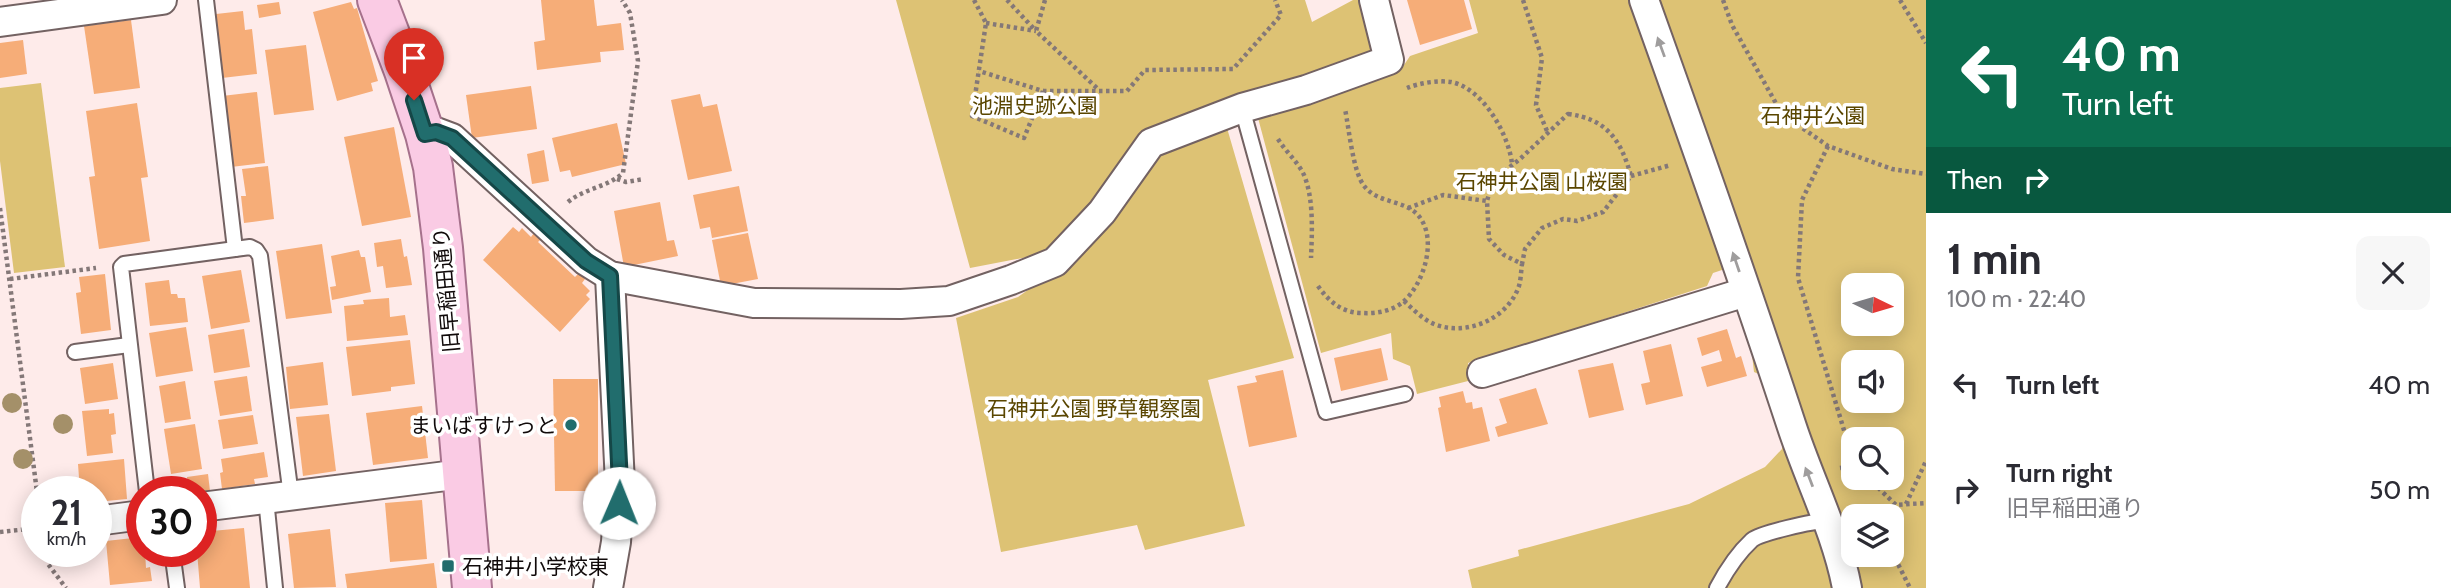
<!DOCTYPE html>
<meta charset="utf-8">
<style>
:root{--surface:#fff;--page:#f7f7f7;--text:#2b2b33;--muted:#7c7c81}
body{margin:0;font-family:Cabin,"Noto Sans JP",sans-serif;background:var(--page);color:var(--text);height:100vh;display:flex;flex-direction:column;font-size:26px;white-space:nowrap}
*{box-sizing:border-box;margin:0}
p{font-size:23px;color:var(--muted)}
.icon{flex:none;width:38px;height:38px;fill:none;stroke:currentColor;stroke-width:2;stroke-linecap:round;stroke-linejoin:round}
.map{position:relative;flex:1;overflow:hidden}
.panel{display:flex;flex-direction:column;background:var(--surface);width:525px}
.panel>*{flex:none}
.hud{background:#0b6e4f;color:#fff;overflow:hidden}
.needle{width:46px;rotate:95deg}
.fabs{position:absolute;left:1841px;top:273px;display:grid;gap:14px}
.fabs a{display:grid;place-items:center;width:63px;height:63px;border-radius:14px;background:var(--surface);box-shadow:0 4px 18px #0003;font-size:35px}
.speed{position:absolute;left:21px;top:476px;display:flex;gap:14px;font-size:35px;font-weight:700;text-align:center}
.speed>*{display:grid;place-content:center;width:91px;height:91px;border-radius:50%;background:var(--surface);box-shadow:0 4px 18px #0003;line-height:1}
.speed small{font-size:18px;font-weight:400}
.speed .limit{border:10px solid #d22;background:#fff;color:#111}
.pin{position:absolute;display:grid;place-items:center;width:60px;height:60px;color:#fff;margin:-72px -30px;border-radius:50% 50% 50% 0;rotate:-45deg;box-shadow:0 0 7px #0007}
.pin .icon{rotate:45deg}
.me{position:absolute;width:77px;margin:-38px;rotate:1deg;stroke-linejoin:round;filter:drop-shadow(0 0 5px #0008)}
.turn{display:flex;align-items:center;gap:24px;height:147px;padding:0 21px;font-size:32px}
.turn .icon{width:91px;height:91px;stroke-width:2.5}
.turn b{display:block;font-size:49px;line-height:60px}
.then{display:flex;align-items:center;height:66px;padding:0 21px;background:#0003;gap:14px;font-size:26px}
.round{display:grid;place-items:center;flex:none;width:74px;height:74px;border-radius:14px;background:var(--page)}
.headline{display:flex;align-items:center;justify-content:space-between;height:119px;padding:0 21px}
h1{font-size:42px;font-weight:700;line-height:52px}
ul{padding:0;list-style:none}
li{display:flex;align-items:center;gap:21px;height:105px;padding:0 21px}
li div{flex:1}
li b{display:block;font-size:26px}
li em{font-style:normal}
main{display:flex;flex:1;min-height:0}
.map>svg:first-child{display:block}
</style>
<main>
<div class="map">
<svg width="1926" height="588" viewBox="0 0 1926 588">
<rect width="100%" height="100%" fill="#feebea"/>
<g fill="#ddc274" fill-rule="evenodd">
<polygon points="896,0 1305,0 1312,22 1353,0 1363,0 1375,41 1369,57 1146,134 1077,224 1048,253 970,268"/>
<path d="M1469 0H1629L1635 18 1644 16 1643 0H1926V588H1472L1468 570 1519 556 1518 550 1689 504 1765 467 1782 449 1781 384 1754 372 1750 337 1728 268 1713 273 1707 286 1468 363 1472 380 1417 394 1410 366 1393 359 1391 333 1321 353 1258 118 1400 71 1410 56 1478 33ZM1853 285H1892V324H1853ZM1853 362H1892V401H1853ZM1853 439H1892V478H1853ZM1853 516H1892V555H1853Z"/>
<polygon points="41,83 65,267 14,273 0,161 0,88"/>
<polygon points="1227,128 1294,358 1208,380 1245,526 1145,550 1137,525 1001,552 956,318 1018,297 1067,262 1155,154"/>
</g>
<g fill="#f6ad78">
<polygon points="541,0 594,0 597,26 621,23 624,50 600,52 601,62 537,70 534,42 545,40"/>
<polygon points="1407,0 1464,0 1472,29 1420,45"/>
<polygon points="279,2 281,14 259,18 257,5"/>
<polygon points="351,2 354,9 357,8 378,81 371,83 373,91 337,101 313,12"/>
<polygon points="243,11 245,30 252,29 257,74 222,78 216,14"/>
<polygon points="131,20 140,88 94,94 84,26"/>
<polygon points="23,40 27,74 0,78 0,43"/>
<polygon points="306,45 314,110 274,115 265,50"/>
<polygon points="531,86 537,129 472,138 466,95"/>
<polygon points="257,92 265,163 231,167 222,96"/>
<polygon points="700,94 703,107 717,104 732,171 688,180 671,100"/>
<polygon points="137,103 148,177 141,178 150,241 99,249 89,177 95,176 86,111"/>
<polygon points="617,123 626,164 572,177 570,170 560,172 552,138"/>
<polygon points="394,127 411,217 362,226 344,137"/>
<polygon points="544,150 549,181 532,184 527,154"/>
<polygon points="268,166 274,219 244,223 241,196 246,196 242,169"/>
<polygon points="739,186 748,231 712,238 710,227 700,229 693,195"/>
<polygon points="660,202 667,241 674,240 678,256 624,267 614,211"/>
<polygon points="513,227 519,232 522,228 531,237 534,233 541,239 538,242 575,277 579,273 585,279 582,283 590,291 586,295 590,299 560,332 483,260"/>
<polygon points="748,233 758,279 721,286 712,240"/>
<polygon points="401,239 404,257 407,256 412,285 386,288 383,266 377,267 374,243"/>
<polygon points="322,244 332,313 286,319 276,251"/>
<polygon points="359,250 361,257 365,257 371,292 332,300 330,287 336,286 331,256"/>
<polygon points="241,270 250,322 211,329 202,276"/>
<polygon points="105,274 111,330 81,334 76,293 81,292 79,277"/>
<polygon points="169,280 171,294 177,294 178,298 185,298 188,322 150,326 145,283"/>
<polygon points="389,298 390,317 405,315 408,335 347,341 344,306 364,304 363,300"/>
<polygon points="186,327 193,371 156,377 149,333"/>
<polygon points="244,329 250,367 214,373 208,335"/>
<polygon points="1727,329 1736,358 1741,356 1747,376 1707,387 1701,367 1722,361 1719,350 1702,356 1697,338"/>
<polygon points="410,340 415,384 391,387 391,391 352,396 346,347"/>
<polygon points="1671,344 1683,396 1646,405 1641,384 1650,382 1643,351"/>
<polygon points="1381,348 1388,380 1341,391 1334,358"/>
<polygon points="323,362 328,405 290,409 286,367"/>
<polygon points="113,363 118,399 85,404 80,368"/>
<polygon points="1613,363 1624,410 1589,418 1578,370"/>
<polygon points="1283,370 1297,437 1249,447 1237,386 1257,382 1255,376"/>
<polygon points="247,376 252,411 220,416 214,381"/>
<polygon points="553,379 598,379 598,491 555,491"/>
<polygon points="185,381 191,419 165,423 159,386"/>
<polygon points="1536,388 1548,424 1498,437 1495,427 1507,423 1499,399"/>
<polygon points="1463,391 1466,403 1472,402 1473,409 1482,407 1490,441 1446,452 1438,408 1441,407 1439,397"/>
<polygon points="422,406 428,458 373,465 366,413"/>
<polygon points="109,409 109,414 114,413 116,434 111,435 113,453 87,456 82,411"/>
<polygon points="329,414 336,471 303,476 296,417"/>
<polygon points="253,415 258,444 223,449 218,420"/>
<polygon points="195,424 202,469 171,474 164,429"/>
<polygon points="264,452 268,477 254,479 255,484 222,489 220,473 223,472 221,459"/>
<polygon points="124,459 127,499 96,502 96,492 80,492 78,464"/>
<polygon points="208,474 210,491 189,492 187,477"/>
<polygon points="422,500 427,559 390,562 385,503"/>
<polygon points="244,528 250,588 200,588 197,551 201,551 201,532"/>
<polygon points="330,529 336,587 294,588 288,534"/>
<polygon points="142,537 142,551 145,551 146,568 150,567 152,581 110,585 106,541"/>
<polygon points="434,563 437,588 347,588 345,574"/>
</g>
<g fill="none" stroke-linecap="round" stroke-linejoin="round">
<g stroke="#736262" stroke-width="18">
<g id="service">
<polyline points="206,0 235,249"/>
<polyline points="1242,108 1326,412 1405,394"/>
<polyline points="75,352 129,345"/>
<polyline points="147,492 121,267 124,264 250,247 256,250 260,256 291,496"/>
<polyline points="266,499 275,588"/>
<polyline points="172,551 177,588"/>
<path d="M1717 588C1726 571 1738 553 1752 540 1761 533 1813 521 1826 521"/>
</g>
</g>
<g stroke="#736262" stroke-width="32">
<g id="minor">
<path d="M1644 0C1695 142 1745 284 1792 427 1809 479 1837 534 1847 588"/>
<polyline points="0,22 162,0"/>
<polyline points="425,134 436,132 452,138 586,261 610,276 754,303 901,304 949,301 1011,280 1055,262 1102,212 1151,143 1242,108 1306,90 1389,60 1374,0"/>
<polyline points="1482,373 1746,292"/>
<polyline points="201,507 462,474"/>
<polyline points="96,521 142,515"/>
<polyline points="608,588 616,542 620,484 610,276"/>
</g>
</g>
<g stroke="#a6718c" stroke-width="42">
<polyline id="primary" points="377,0 404,71 425,134 433,167 443,248 472,588"/>
</g>
<g stroke="#847878" stroke-width="4.5" stroke-dasharray="3.5 3.5" stroke-linecap="butt">
<polyline points="974,0 986,23 972,116 1024,138 1043,91 979,71"/>
<polyline points="1007,0 1035,30"/>
<polyline points="1045,0 1036,31 1099,90"/>
<polyline points="1523,0 1542,58 1536,105 1547,131"/>
<polyline points="1723,0 1732,25 1782,114 1828,146 1892,169 1926,174"/>
<polyline points="1900,0 1926,43"/>
<polyline points="986,23 1036,31"/>
<path d="M1407 88C1419 83 1439 80 1451 82 1483 88 1509 135 1512 164"/>
<polyline points="1043,91 1127,91 1145,70 1233,69 1281,15 1275,0"/>
<path d="M1568 114C1607 119 1621 140 1631 176L1603 212 1577 221 1563 219 1542 228 1525 249 1522 264 1504 255 1489 239 1487 201 1493 180 1520 159Z"/>
<path d="M1278 139C1286 152 1298 162 1304 175 1314 199 1312 233 1311 258"/>
<polyline points="1828,146 1802,200 1798,278 1853,460"/>
<polyline points="1631,176 1671,165"/>
<polyline points="617,179 626,182 644,179"/>
<path d="M568 202C585 188 606 188 623 173L638 61 630 13 622 0"/>
<polyline points="0,208 37,492"/>
<polyline points="1408,208 1443,195 1487,201"/>
<polyline points="10,279 96,268"/>
<path d="M1318 286C1329 302 1343 313 1362 313 1376 314 1392 311 1403 302 1424 284 1439 237 1417 214 1403 200 1378 203 1365 187 1353 174 1349 128 1345 109"/>
<path d="M1404 301C1413 309 1422 319 1434 324 1466 337 1508 319 1519 286 1521 279 1521 271 1522 264"/>
<polyline points="1840,468 1853,466"/>
<polyline points="1868,478 1896,505 1926,503"/>
<polyline points="1906,504 1926,461"/>
<polyline points="1892,531 1896,505"/>
<polyline points="0,532 37,528"/>
<polyline points="46,551 48,564 66,588"/>
<polyline points="1892,552 1910,588"/>
</g>
<use href="#service" stroke="#fff" stroke-width="14"/>
<use href="#minor" stroke="#fff" stroke-width="28"/>
<use href="#primary" stroke="#facbe4" stroke-width="38"/>
</g>
<g fill="#a49069">
<circle cx="12" cy="403" r="10"/>
<circle cx="63" cy="424" r="10"/>
<circle cx="23" cy="459" r="10"/>
</g>
<defs><path id="oneway-solid" d="M-6-.8H1V-3.2L6.5 0L1 3.2V.8H-6Z" transform="scale(1.75)"/></defs>
<g fill="#9f9d9d">
<use href="#oneway-solid" transform="translate(1661 47) rotate(-110)"/>
<use href="#oneway-solid" transform="translate(1736 262) rotate(-109)"/>
<use href="#oneway-solid" transform="translate(1809 477) rotate(-111)"/>
</g>
<g fill="none" stroke-linecap="round" stroke-linejoin="round">
<g stroke="#154747" stroke-width="18">
<polyline id="route" points="414,100 425,134 436,132 452,138 586,261 610,276 620,484 619,503"/>
</g>
<use href="#route" stroke="#216d6d" stroke-width="12"/>
</g>
<g fill="#216d6d" stroke="#fff" stroke-width="2.5">
<circle cx="571" cy="425" r="7"/>
<rect x="441" y="559" width="14" height="14" rx="3.5"/>
</g>
<g text-anchor="middle" dominant-baseline="central" stroke-width="7" stroke-linejoin="round" paint-order="stroke">
<g font-size="21" fill="#5a4600" stroke="#fff">
<text x="1035" y="105">池淵史跡公園</text>
<text x="1813" y="115">石神井公園</text>
<text x="1542" y="181">石神井公園 山桜園</text>
<text x="1094" y="408">石神井公園 野草観察園</text>
</g>
<g font-size="21" fill="#100a0a" stroke="#fff">
<text transform="translate(446 290) rotate(-95)">旧早稲田通り</text>
</g>
<g font-size="21" fill="#100a0a" stroke="#fff" text-anchor="end">
<text x="557" y="425">まいばすけっと</text>
<text x="462" y="566" text-anchor="start">石神井小学校東</text>
</g>
</g>
</svg>
<div class="fabs">
<a><svg class="needle" viewBox="-14 -14 28 28"><path d="M0-13l5 13h-10z" fill="#e53935"/><path d="M0 13l5-13h-10z" fill="#7c7c81"/></svg></a>
<a><svg class="icon" aria-label="sound" viewBox="0 0 24 24"><path d="M4 9h4l5-4v14l-5-4H4zM17 9q2 3 0 6"/></svg></a>
<a><svg class="icon" aria-label="search" viewBox="0 0 24 24"><circle cx="10" cy="10" r="6"/><path d="M15 15l6 6"/></svg></a>
<a><svg class="icon" aria-label="layers" viewBox="0 0 24 24"><path d="M12 4l9 5-9 5-9-5zM3 14l9 5 9-5"/></svg></a>
</div>
<div class="speed"><div>21<small>km/h</small></div><div class="limit">30</div></div>
<div class="pin" style="left:414px;top:100px;background:#d93025"><svg class="icon" aria-label="arrive" viewBox="0 0 24 24"><path d="M6 21V4h12l-3 4 3 4H6"/></svg></div>
<svg class="me" style="left:619px;top:503px" viewBox="-20 -20 40 40"><circle r="19" fill="#fff"/><path d="M0-13L10 11 0 6-10 11z" fill="#216d6d"/></svg>
</div>
<section class="panel">
<div class="hud">
<div class="turn"><svg class="icon" aria-label="left" viewBox="0 0 24 24"><path d="M17 20v-9H6M10 6l-5 5 5 5"/></svg><div><b>40 m</b>Turn left</div></div>
<div class="then">Then<svg class="icon" aria-label="right" viewBox="0 0 24 24"><path d="M7 20v-9h11M14 6l5 5-5 5"/></svg></div>
</div>
<div class="headline"><div><h1>1 min</h1><p>100 m · 22:40</p></div><a class="round"><svg class="icon" aria-label="close" viewBox="0 0 24 24"><path d="M6 6l12 12M18 6L6 18"/></svg></a></div>
<ul>
<li><svg class="icon" aria-label="left" viewBox="0 0 24 24"><path d="M17 20v-9H6M10 6l-5 5 5 5"/></svg><div><b>Turn left</b></div><em>40 m</em></li>
<li><svg class="icon" aria-label="right" viewBox="0 0 24 24"><path d="M7 20v-9h11M14 6l5 5-5 5"/></svg><div><b>Turn right</b><p>旧早稲田通り</p></div><em>50 m</em></li>
</ul>
</section>
</main>
